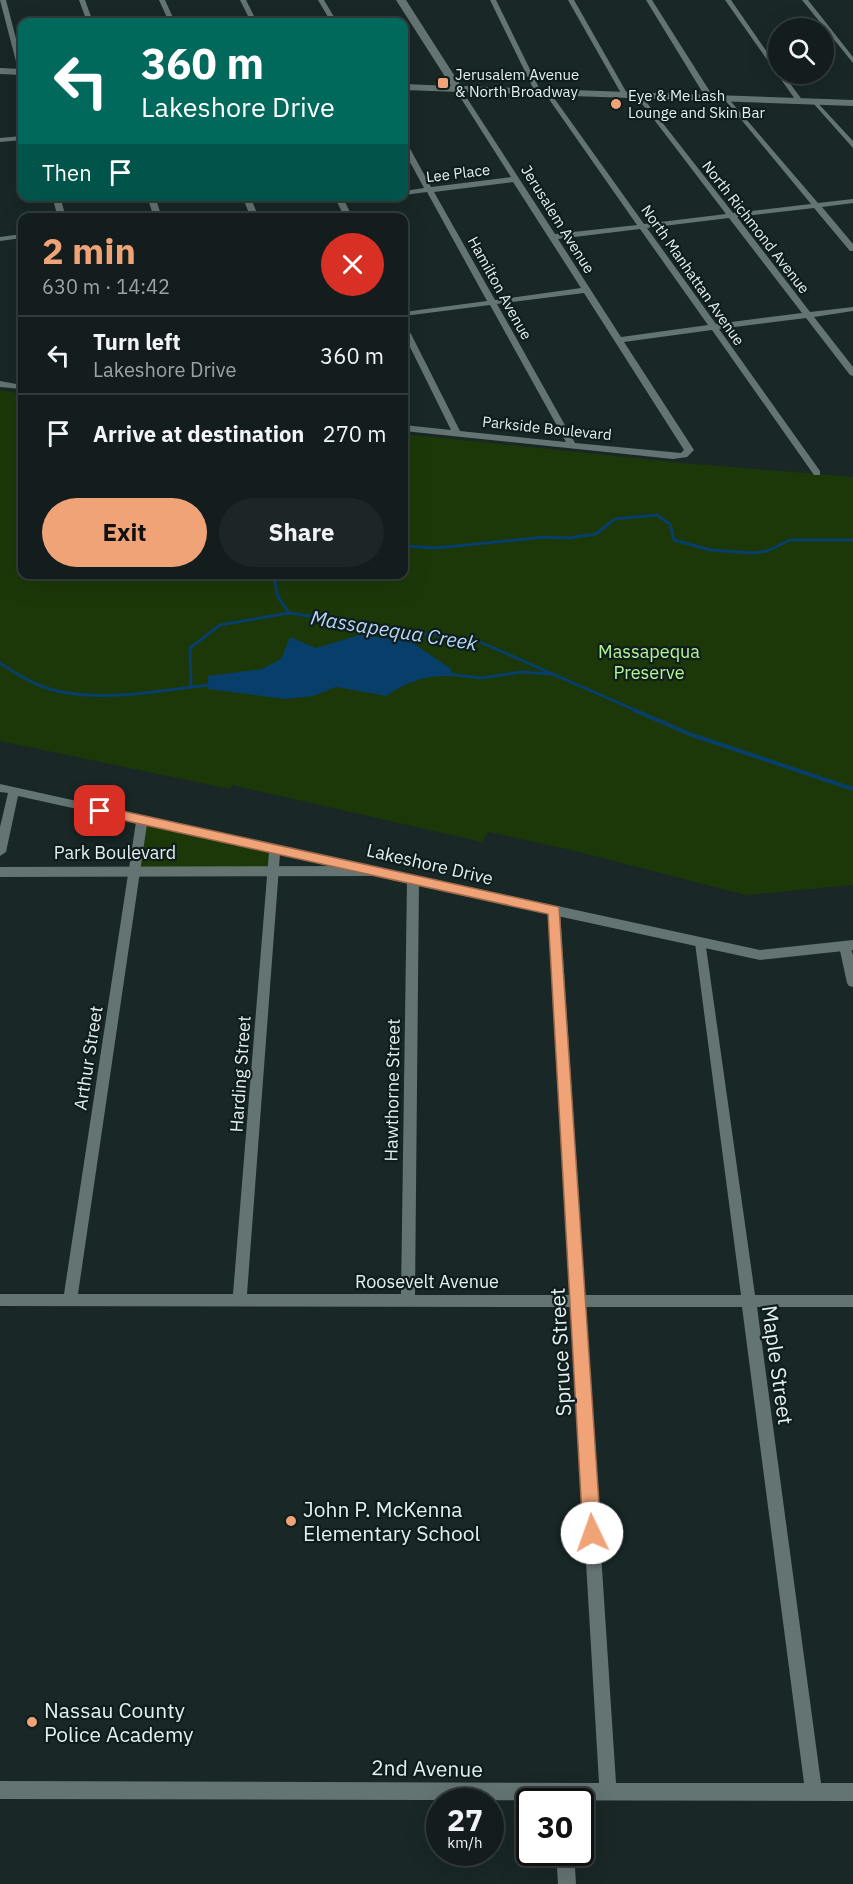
<!DOCTYPE html>
<meta charset="utf-8">
<style>
:root{--surface:#131d1d;--page:#1c2626;--text:#f1f3f6;--muted:#9da2a4;--line:#323b3b;--accent:#efa377}
body{margin:0;font-family:"IBM Plex Sans",sans-serif;background:var(--page);color:var(--text);height:100vh;display:flex;flex-direction:column;font-size:22px;white-space:nowrap}
*{box-sizing:border-box;margin:0}
p{font-size:20px;color:var(--muted)}
.icon{flex:none;width:33px;height:33px;fill:none;stroke:currentColor;stroke-width:2;stroke-linecap:round;stroke-linejoin:round}
.map{position:relative;flex:1;overflow:hidden}
.drawer{position:absolute;left:18px;top:213px;width:390px;height:366px;display:flex;flex-direction:column;background:var(--surface);border-radius:12px;box-shadow:0 6px 24px #0002,0 0 0 2px var(--line)}
.drawer>*{flex:none}
.top-card{position:absolute;left:18px;top:18px;width:390px;height:183px;border-radius:12px;box-shadow:0 6px 24px #0002,0 0 0 2px var(--line);background:#00695c;color:#fff;overflow:hidden}
.tools{position:absolute;left:768px;top:18px;display:grid;gap:12px}
.tools a{display:grid;place-items:center;width:66px;height:66px;border-radius:50%;background:var(--surface);box-shadow:0 6px 24px #0002,0 0 0 2px var(--line);font-size:30px}
.speed{position:absolute;left:426px;top:1788px;display:flex;gap:12px;font-size:30px;font-weight:700;text-align:center}
.speed>*{display:grid;place-content:center;width:78px;height:78px;border-radius:50%;background:var(--surface);box-shadow:0 6px 24px #0002,0 0 0 2px var(--line);line-height:1}
.speed small{font-size:15px;font-weight:400}
.speed .limit{border:3px solid #111;border-radius:9px;background:#fff;color:#111}
.pin{position:absolute;display:grid;place-items:center;width:51px;height:51px;color:#fff;margin:-26px;border-radius:12px;box-shadow:0 3px 9px #0006}
.me{position:absolute;width:66px;margin:-33px;rotate:357deg;stroke-linejoin:round;filter:drop-shadow(0 0 4px #0008)}
.turn{display:flex;align-items:center;gap:21px;height:126px;padding:0 24px;font-size:27px}
.turn .icon{width:78px;height:78px;stroke-width:2.5}
.turn b{display:block;font-size:42px;line-height:51px}
.then{display:flex;align-items:center;height:57px;padding:0 24px;background:#0003;gap:12px;font-size:22px}
.round{display:grid;place-items:center;flex:none;width:63px;height:63px;border-radius:32px;background:var(--page)}
.summary{display:flex;align-items:center;justify-content:space-between;height:102px;padding:0 24px}
h1{font-size:36px;font-weight:800;line-height:45px;color:var(--accent)}
.cta{display:flex;gap:12px;margin-top:auto;padding:12px 24px}
.cta a{flex:1;height:69px;border-radius:36px;background:var(--accent);color:#111;font-size:24px;font-weight:800;line-height:69px;text-align:center}
.cta a+a{background:var(--page);color:var(--text)}
ul{padding:0;list-style:none}
li{display:flex;align-items:center;gap:18px;height:78px;padding:0 24px;border-top:2px solid var(--line)}
li div{flex:1}
li b{display:block;font-size:22px}
li em{font-style:normal}
.map>svg:first-child{display:block}
</style>
<div class="map">
<svg width="853" height="1884" viewBox="0 0 853 1884">
<rect width="100%" height="100%" fill="#192727"/>
<g fill="#1c3809">
<polygon points="0,390 22,394 22,574 404,574 404,434 683,463 853,477 853,885 746,895 571,850 488,832 482,842 232,785 230,789 0,741"/>
<polygon points="142,820 275,850 273,872 135,872"/>
</g>
<path fill="#083e6a" d="M359 635 410 641 451 669V676C422 676 410 681 386 696L336 687 313 696 285 699 208 689V676L262 669 281 659 290 637 316 648Z"/>
<g fill="none" stroke-linecap="round" stroke-linejoin="round">
<g stroke="#083e6a" stroke-width="3">
<polyline points="404,546 436,548 544,537 568,538 596,534 615,519 657,515 670,524 674,540 710,550 753,553 767,551 790,540 853,540"/>
<polyline points="280,574 275,582 278,597 289,613"/>
<path d="M0 663C16 674 34 685 53 690 96 701 148 693 191 687L190 648 220 625 289 613 480 642 637 711"/>
<polyline points="447,674 482,678 521,672 553,674"/>
<polyline points="191,687 212,685"/>
</g>
<polyline stroke="#083e6a" stroke-width="4" points="634,710 692,735 853,789"/>
<g fill="#647473" fill-rule="evenodd">
<polygon points="0,0 6,0 22,62 22,75 19,73"/>
<polygon points="79,0 85,0 93,22 87,22"/>
<polygon points="159,0 165,0 175,22 169,22"/>
<polygon points="240,0 246,0 257,22 251,22"/>
<polygon points="318,0 324,0 337,22 331,22"/>
<polygon points="490,0 496,0 541,92 540,93 535,92"/>
<polygon points="568,0 574,0 628,95 627,96 622,95"/>
<polygon points="646,0 652,0 714,98 712,99 706,98"/>
<polygon points="725,0 731,0 778,68 778,74 783,74 803,101 801,102 797,102"/>
<polygon points="802,0 808,0 853,57 853,63"/>
<path d="M458 87 461 89 555 234 637 225 544 92 547 90 549 91 644 224 726 214 636 96V94H640L733 213 811 204 725 100 723 99 727 97 818 203 853 199V203L822 207 853 244V251H850L814 208 737 217 810 312 853 307V311L814 317 853 367V376L850 375 806 318 719 329 820 471V475H814L712 330 624 342 694 450 687 457 673 459 404 431V425L451 430 404 335V325L408 328 460 431 566 442 490 305 404 316V312L487 301 427 192 404 195V191L424 188 404 151V143L408 145 431 187 511 177 455 89ZM513 182 581 288 495 300 434 192ZM729 218 802 313 716 324 647 228ZM640 229 708 325 621 337 558 239ZM584 293 684 450 681 453 575 443 497 304Z"/>
<polygon points="815,100 853,141 853,148 813,103 813,101"/>
<polygon points="22,136 22,140 0,142 0,138"/>
<polygon points="52,196 60,196 66,218 58,218"/>
<polygon points="147,196 155,196 162,218 154,218"/>
<polygon points="242,196 250,196 259,218 251,218"/>
<polygon points="334,196 373,196 345,202 353,218 345,218"/>
<polygon points="22,234 22,238 0,241 0,237"/>
<polygon points="0,381 22,385 22,389 0,387"/>
<path d="M0 784 365 865 371 869 365 873 280 854 247 1294H401L407 880 413 876 419 880 415 1295H571L548 911 554 907 560 911 585 1295H741L695 943 701 939 705 940 755 1295H853V1307H757L821 1783H853V1801L0 1799V1781L599 1783 571 1307 0 1306V1294H64L136 822 18 796 6 852 0 856V827L8 793 0 792ZM147 824 269 852 233 1294H78ZM585 1307H742L804 1783H616Z"/>
<polygon points="845,942 849,943 853,955 853,987 849,986 847,983 839,946"/>
<polygon points="556,1852 574,1852 576,1884 558,1884"/>
</g>
<polygon fill="#647473" fill-rule="evenodd" points="373,866 760,950 853,940 853,950 760,960 373,876 0,877 0,867"/>
<g fill="#647473" fill-rule="evenodd">
<polygon points="396,0 406,0 461,86 853,100 853,106 404,90 404,84 451,86"/>
<polygon points="0,68 22,69 22,75 0,74"/>
</g>
</g>
<polygon fill="#efa377" stroke="#9b6a4d" stroke-width="1.5" points="100,806 559,907 601,1533 598,1539 592,1542 586,1539 583,1533 548,914 95,814 93,811"/>
<g fill="#efa377" stroke="#0f1e1d" stroke-width="2">
<rect x="437" y="77" width="12" height="12" rx="3"/>
<circle cx="616" cy="104" r="6"/>
<circle cx="291" cy="1521" r="6"/>
<circle cx="32" cy="1722" r="6"/>
</g>
<g text-anchor="middle" dominant-baseline="central" stroke-width="4.5" stroke-linejoin="round" paint-order="stroke">
<g font-size="15" fill="#e6efef" stroke="#0f1e1d" text-anchor="start">
<text x="455" y="74">Jerusalem Avenue<tspan x="455" dy="17">&amp; North Broadway</tspan></text>
<text x="628" y="95">Eye &amp; Me Lash<tspan x="628" dy="17">Lounge and Skin Bar</tspan></text>
</g>
<g font-size="15" fill="#e6efef" stroke="#0f1e1d">
<text transform="translate(458 173) rotate(-7)">Lee Place</text>
<text transform="translate(558 219) rotate(58)">Jerusalem Avenue</text>
<text transform="translate(756 227) rotate(52)">North Richmond Avenue</text>
<text transform="translate(693 275) rotate(55)">North Manhattan Avenue</text>
<text transform="translate(500 288) rotate(61)">Hamilton Avenue</text>
<text transform="translate(547 428) rotate(6)">Parkside Boulevard</text>
</g>
<g font-size="18" fill="#b5f692" stroke="#0f1e1d">
<text x="649" y="651">Massapequa<tspan x="649" dy="21">Preserve</tspan></text>
</g>
<g font-size="18" fill="#e6efef" stroke="#0f1e1d">
<text x="115" y="852">Park Boulevard</text>
<text transform="translate(430 864) rotate(13)">Lakeshore Drive</text>
<text transform="translate(88 1058) rotate(-81)">Arthur Street</text>
<text transform="translate(240 1074) rotate(-86)">Harding Street</text>
<text transform="translate(392 1090) rotate(-89)">Hawthorne Street</text>
<text x="427" y="1281">Roosevelt Avenue</text>
</g>
<g font-size="20" font-style="italic" fill="#b7d8f9" stroke="#0f1e1d">
<text transform="translate(394 630) rotate(9)">Massapequa Creek</text>
</g>
<g font-size="21" fill="#e6efef" stroke="#0f1e1d">
<text transform="translate(560 1352) rotate(-93)">Spruce Street</text>
<text transform="translate(778 1365) rotate(82)">Maple Street</text>
<text transform="translate(427 1768) rotate(1)">2nd Avenue</text>
</g>
<g font-size="21" fill="#e6efef" stroke="#0f1e1d" text-anchor="start">
<text x="303" y="1509">John P. McKenna<tspan x="303" dy="24">Elementary School</tspan></text>
<text x="44" y="1710">Nassau County<tspan x="44" dy="24">Police Academy</tspan></text>
</g>
</g>
</svg>
<div class="tools">
<a><svg class="icon" aria-label="search" viewBox="0 0 24 24"><circle cx="10" cy="10" r="6"/><path d="M15 15l6 6"/></svg></a>
</div>
<div class="speed"><div>27<small>km/h</small></div><div class="limit">30</div></div>
<div class="pin" style="left:100px;top:811px;background:#d93025"><svg class="icon" aria-label="arrive" viewBox="0 0 24 24"><path d="M6 21V4h12l-3 4 3 4H6"/></svg></div>
<svg class="me" style="left:592px;top:1533px" viewBox="-20 -20 40 40"><circle r="19" fill="#fff"/><path d="M0-13L10 11 0 6-10 11z" fill="#efa377"/></svg>
<div class="top-card">
<div class="turn"><svg class="icon" aria-label="left" viewBox="0 0 24 24"><path d="M17 20v-9H6M10 6l-5 5 5 5"/></svg><div><b>360 m</b>Lakeshore Drive</div></div>
<div class="then">Then<svg class="icon" aria-label="arrive" viewBox="0 0 24 24"><path d="M6 21V4h12l-3 4 3 4H6"/></svg></div>
</div>
<section class="drawer">
<div class="summary"><div><h1>2 min</h1><p>630 m · 14:42</p></div><a class="round" style="background:#d93025;color:#fff"><svg class="icon" aria-label="close" viewBox="0 0 24 24"><path d="M6 6l12 12M18 6L6 18"/></svg></a></div>
<ul>
<li><svg class="icon" aria-label="left" viewBox="0 0 24 24"><path d="M17 20v-9H6M10 6l-5 5 5 5"/></svg><div><b>Turn left</b><p>Lakeshore Drive</p></div><em>360 m</em></li>
<li><svg class="icon" aria-label="arrive" viewBox="0 0 24 24"><path d="M6 21V4h12l-3 4 3 4H6"/></svg><div><b>Arrive at destination</b></div><em>270 m</em></li>
</ul>
<div class="cta"><a>Exit</a><a>Share</a></div>
</section>
</div>
